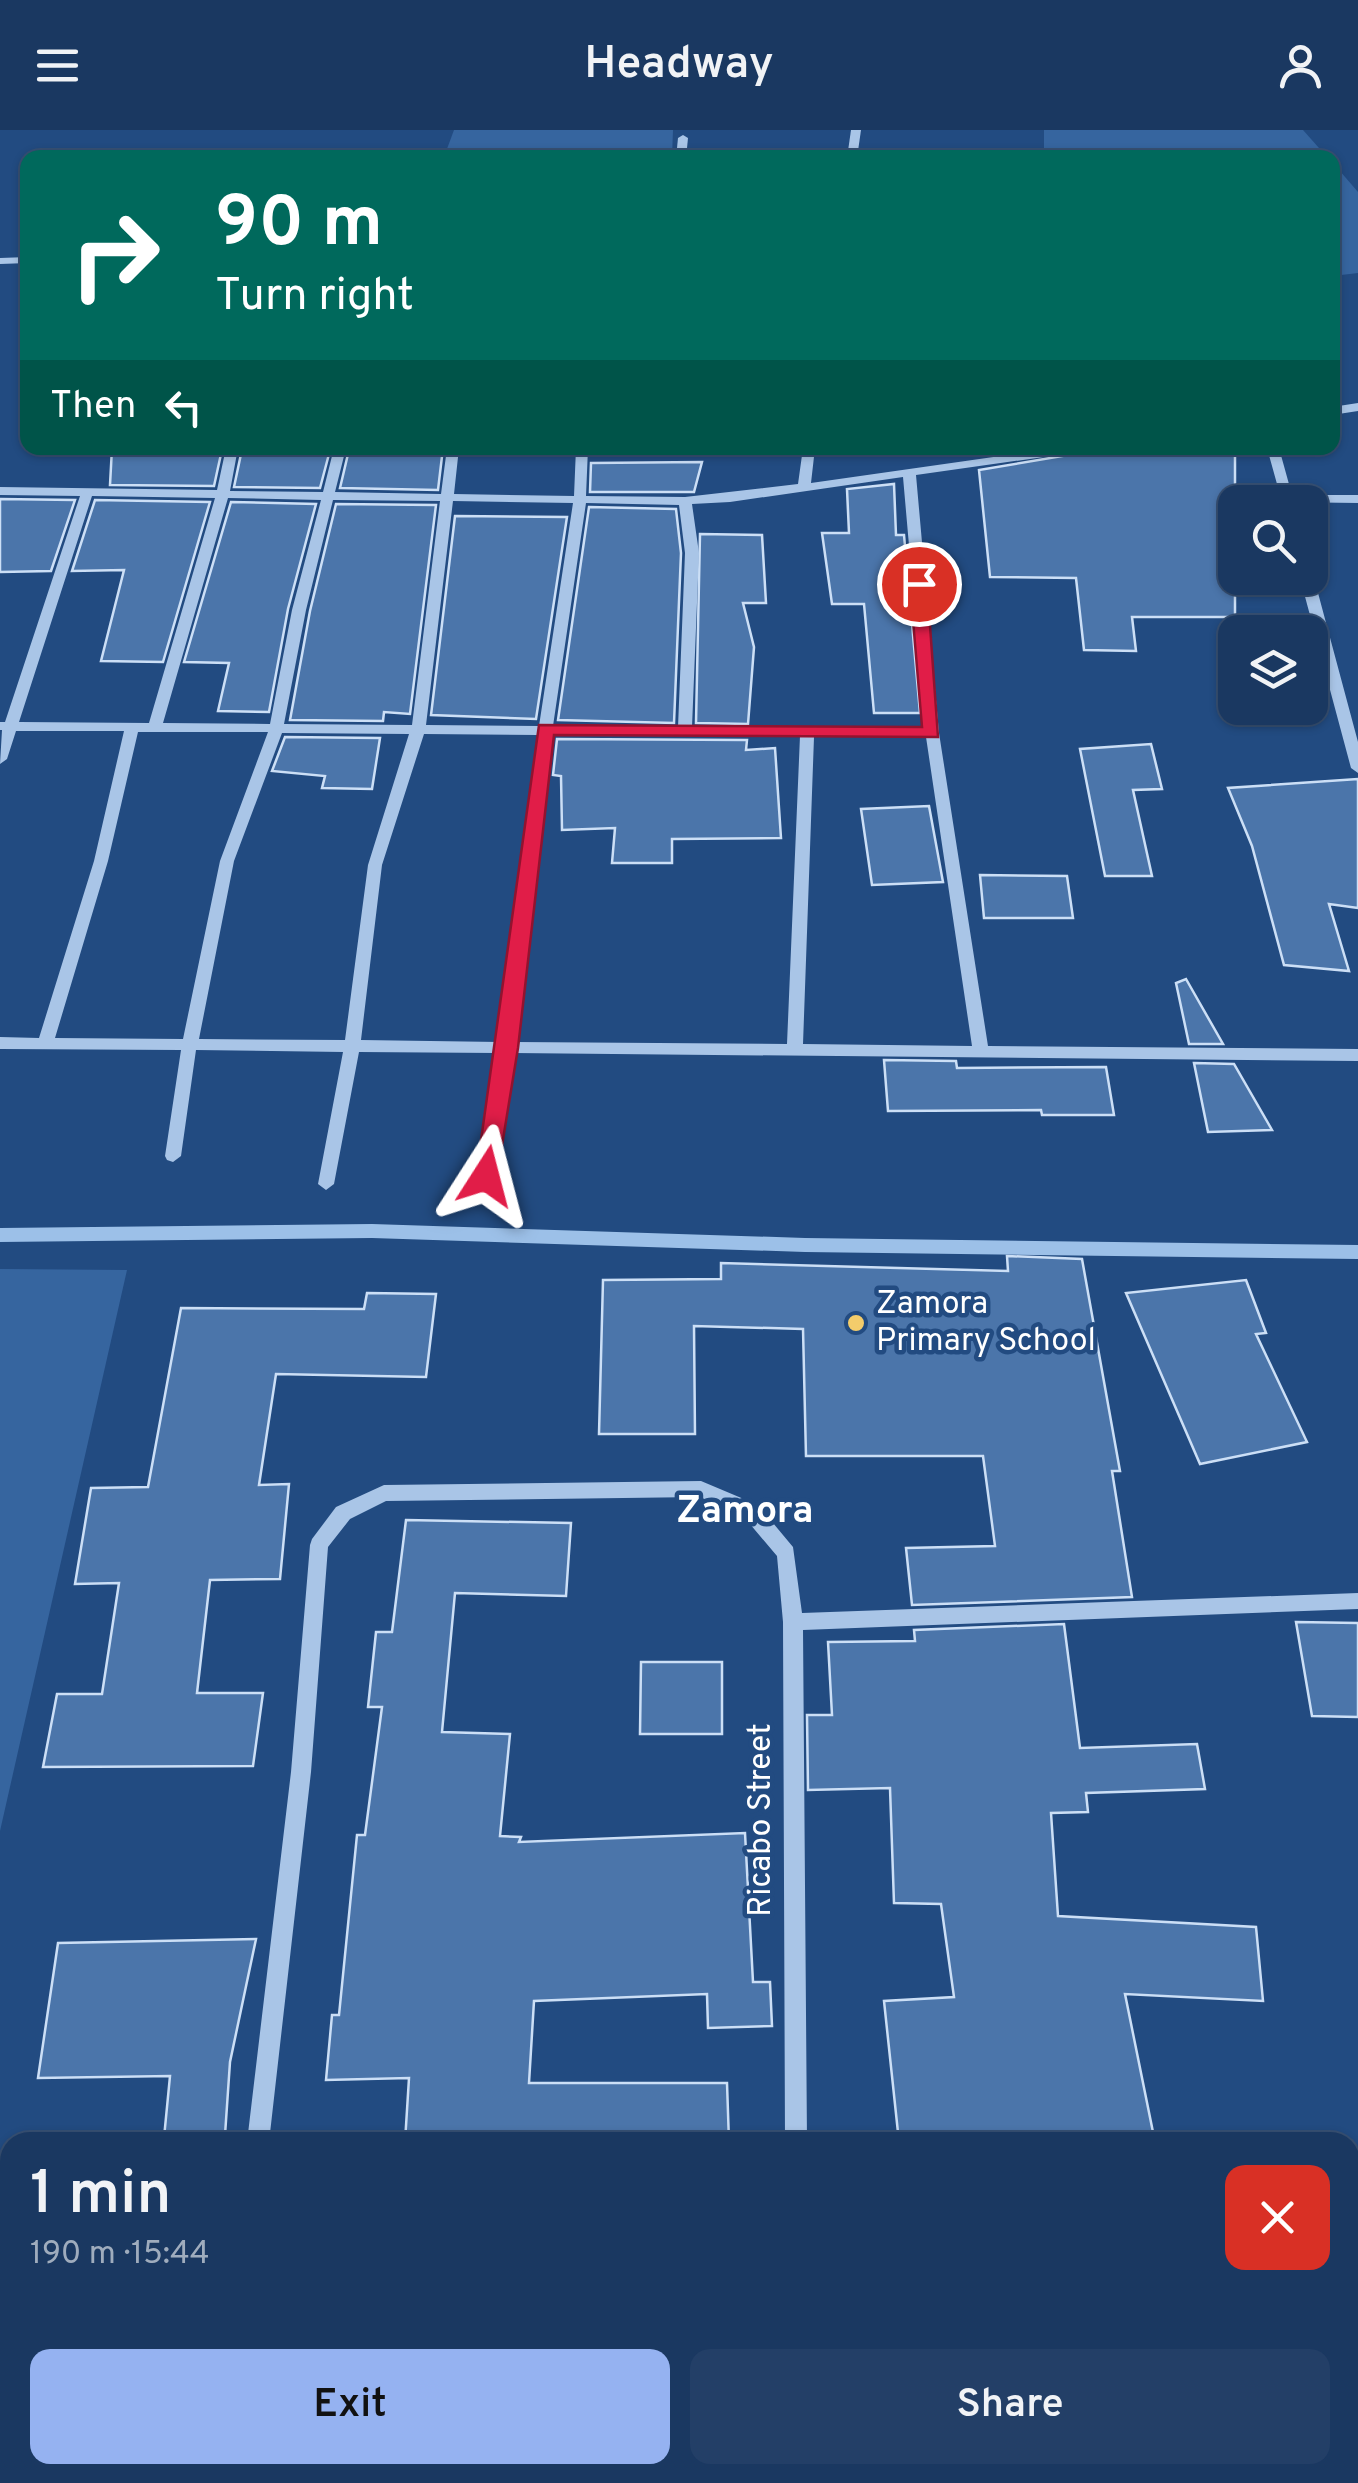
<!DOCTYPE html>
<meta charset="utf-8">
<style>
:root{--surface:#1a3861;--page:#233f67;--text:#f1f3f6;--muted:#9facbd;--line:#385276;--accent:#95b2f1}
body{margin:0;font-family:Overpass,sans-serif;background:var(--page);color:var(--text);height:100vh;display:flex;flex-direction:column;font-size:38px;white-space:nowrap}
*{box-sizing:border-box;margin:0}
p{font-size:32px;color:var(--muted)}
.icon{flex:none;width:55px;height:55px;fill:none;stroke:currentColor;stroke-width:2;stroke-linecap:round;stroke-linejoin:round}
.map{position:relative;flex:1;overflow:hidden}
.sheet{position:absolute;left:0px;top:2002px;width:1360px;height:352px;display:flex;flex-direction:column;background:var(--surface);border-radius:30px 30px 0 0;box-shadow:0 2px 8px #0004,0 0 0 2px var(--line)}
.sheet>*{flex:none}
.banner{position:absolute;left:20px;top:20px;width:1320px;height:305px;border-radius:20px;box-shadow:0 2px 8px #0004,0 0 0 2px var(--line);background:#00695c;color:#fff;overflow:hidden}
.buttons{position:absolute;left:1218px;top:355px;display:grid;gap:20px}
.buttons a{display:grid;place-items:center;width:110px;height:110px;border-radius:20px;background:var(--surface);box-shadow:0 2px 8px #0004,0 0 0 2px var(--line);font-size:50px}
.pin{position:absolute;display:grid;place-items:center;width:85px;height:85px;color:#fff;margin:-42px;border:5px solid #fff;border-radius:50%;box-shadow:0 2px 10px #0007}
.me{position:absolute;width:110px;margin:-55px;rotate:9deg;stroke-linejoin:round;filter:drop-shadow(0 0 8px #0008)}
.turn{display:flex;align-items:center;gap:35px;height:210px;padding:0 30px;font-size:45px}
.turn .icon{width:130px;height:130px;stroke-width:2.5}
.turn b{display:block;font-size:70px;line-height:85px}
.then{display:flex;align-items:center;height:95px;padding:0 30px;background:#0003;gap:20px;font-size:38px}
.round{display:grid;place-items:center;flex:none;width:105px;height:105px;border-radius:20px;background:var(--page)}
.headline{display:flex;align-items:center;justify-content:space-between;height:170px;padding:0 30px}
h1{font-size:60px;font-weight:600;line-height:75px}
.primary-button{display:flex;gap:20px;margin-top:auto;padding:20px 30px}
.primary-button a{flex:1;height:115px;border-radius:20px;background:var(--accent);color:#111;font-size:40px;font-weight:600;line-height:115px;text-align:center}
.primary-button a+a{background:var(--page);color:var(--text)}
header{display:flex;justify-content:space-between;align-items:center;height:130px;padding:0 30px;background:var(--surface);font-size:45px;font-weight:600}
.map>svg:first-child{display:block}
</style>
<header><svg class="icon" aria-label="menu" viewBox="0 0 24 24"><path d="M4 6h16M4 12h16M4 18h16"/></svg>Headway<svg class="icon" aria-label="person" viewBox="0 0 24 24"><circle cx="12" cy="8" r="4"/><path d="M4 21q1-7 8-7t8 7"/></svg></header>
<div class="map">
<svg width="1358" height="2353" viewBox="0 0 1358 2353">
<rect width="100%" height="100%" fill="#224b81"/>
<g fill="#36659f">
<polygon points="454,0 673,0 672,27 444,27"/>
<polygon points="1044,0 1303,0 1327,27 1044,27"/>
<polygon points="1333,33 1358,62 1358,143 1333,146"/>
<polygon points="0,1139 127,1140 0,1701"/>
</g>
<g fill="none" stroke-linecap="round" stroke-linejoin="round">
<polygon fill="#9cc0e8" fill-rule="evenodd" points="372,1094 805,1108 1358,1115 1358,1129 805,1122 372,1108 0,1112 0,1098"/>
</g>
<g fill="#4b75aa" stroke="#ccdff6" stroke-width="2.5">
<polygon points="112,318 162,318 162,325 221,324 214,356 110,355"/>
<polygon points="387,318 443,318 438,360 340,358 348,324 386,323"/>
<polygon points="1155,318 1235,318 1235,487 1132,487 1136,521 1084,520 1076,448 990,447 979,340 1086,322"/>
<polygon points="241,324 329,324 320,358 234,357"/>
<polygon points="702,332 694,362 590,362 591,333"/>
<polygon points="894,354 896,405 904,405 920,583 874,583 864,474 832,474 822,403 849,403 847,359"/>
<polygon points="0,369 75,370 51,441 0,442"/>
<polygon points="95,370 210,372 163,532 101,531 124,440 72,441"/>
<polygon points="231,372 316,374 288,479 269,582 218,581 229,533 184,532"/>
<polygon points="336,374 436,375 410,584 384,582 383,591 290,590 310,481"/>
<polygon points="589,377 676,379 681,423 674,593 558,590"/>
<polygon points="455,386 567,387 536,589 431,585"/>
<polygon points="700,404 762,405 766,473 743,473 754,517 748,594 696,593"/>
<polygon points="285,607 380,608 372,659 322,658 325,646 272,641"/>
<polygon points="557,609 747,610 746,620 775,618 781,708 672,709 672,733 612,733 615,698 562,700 561,646 553,645"/>
<polygon points="1151,614 1162,659 1133,660 1152,746 1105,746 1080,619"/>
<polygon points="1358,649 1358,778 1329,774 1349,841 1284,835 1252,716 1228,658"/>
<polygon points="929,676 943,752 872,755 861,679"/>
<polygon points="980,745 1067,746 1073,788 984,788"/>
<polygon points="1186,849 1223,914 1189,914 1176,853"/>
<polygon points="884,930 956,931 957,938 1106,937 1114,985 1042,985 1041,980 888,981"/>
<polygon points="1194,933 1234,934 1272,1000 1208,1002"/>
<polygon points="1007,1126 1082,1129 1120,1341 1112,1341 1132,1467 912,1475 906,1418 995,1416 983,1326 806,1326 803,1199 694,1196 695,1304 599,1304 603,1150 721,1149 721,1133 1008,1141"/>
<polygon points="1246,1150 1266,1203 1256,1204 1307,1312 1200,1334 1126,1163"/>
<polygon points="367,1163 436,1164 426,1247 276,1244 259,1355 289,1354 280,1449 210,1450 197,1563 263,1563 253,1636 43,1637 57,1564 102,1564 119,1453 75,1454 91,1358 148,1357 181,1178 364,1179"/>
<polygon points="406,1390 571,1393 566,1466 455,1463 442,1602 510,1604 500,1706 521,1707 519,1712 745,1703 753,1852 770,1852 772,1896 708,1898 707,1864 534,1871 529,1953 727,1953 729,2012 405,2012 409,1948 326,1950 332,1885 339,1885 357,1705 365,1705 382,1577 368,1577 376,1502 392,1502"/>
<polygon points="1296,1492 1358,1493 1358,1587 1312,1586"/>
<polygon points="1064,1494 1080,1618 1197,1614 1205,1659 1086,1663 1088,1682 1051,1683 1058,1786 1256,1797 1263,1871 1125,1864 1155,2012 899,2012 884,1871 954,1867 941,1774 894,1773 890,1658 808,1660 807,1585 832,1585 828,1512 915,1511 914,1500"/>
<polygon points="641,1532 722,1532 722,1604 640,1604"/>
<polygon points="256,1809 230,1932 225,2005 164,2008 170,1946 38,1948 58,1813"/>
</g>
<g fill="none" stroke-linecap="round" stroke-linejoin="round">
<g fill="#a9c5e7" fill-rule="evenodd">
<polygon points="851,0 861,0 857,28 847,28"/>
<polygon points="683,5 688,8 686,28 676,28 678,8"/>
<polygon points="28,127 28,133 0,134 0,128"/>
<polygon points="1358,273 1358,281 1332,285 1332,277"/>
<path d="M226 318H238L230 361 323 362 334 318H346L335 362 441 364 447 318H459L454 364 574 366 576 318H588L586 366 685 367 798 354 803 318H815L811 353 1056 318H1085L1079 322 916 345 939 603 988 916 1358 919V931L513 923 495 1046 487 1052 479 1046 497 923 359 922 334 1054 326 1060 318 1054 343 922 196 920 181 1026 173 1032 167 1030 165 1026 181 920 0 919V907L39 908 94 731 124 601H16L7 629 0 634 2 600H0V592H5L80 366 0 365V357L217 360ZM903 347 925 598 692 597 699 423 692 374 730 372ZM92 366 215 368 149 593 19 592ZM228 368 321 370 292 480 270 594 163 593ZM333 370 440 371 412 595 284 594 306 480ZM453 371 573 373 539 596 426 595ZM586 373 679 375 685 423 678 597 553 596ZM138 602H268L220 731 183 909 55 908 108 731ZM282 603 409 604 368 735 345 910 199 909 234 731ZM424 604 538 605 499 912 361 910 382 735ZM552 605 800 606 787 914 515 912ZM814 607H926L972 916 803 914Z"/>
<polygon points="1267,318 1279,318 1292,365 1358,365 1358,373 1282,372"/>
<polygon points="1310,445 1314,448 1358,612 1358,643 1351,638 1300,448 1310,448"/>
<polygon points="701,1351 758,1375 793,1417 802,1483 1358,1463 1358,1479 803,1500 807,2012 785,2012 783,1492 777,1426 744,1387 700,1367 386,1371 350,1389 328,1417 311,1642 269,2012 247,2012 291,1642 310,1415 312,1409 336,1377 384,1355"/>
<polygon points="207,2345 231,2345 230,2353 206,2353"/>
<polygon points="785,2345 809,2345 810,2353 786,2353"/>
</g>
</g>
<polygon fill="#e11d48" stroke="#92132f" stroke-width="2.5" points="919,449 927,454 938,607 554,605 518,918 497,1046 486,1054 479,1052 476,1046 539,595 922,597 910,454"/>
<circle fill="#f3cc6b" stroke="#224b81" stroke-width="4" cx="856" cy="1193" r="10"/>
<g text-anchor="middle" dominant-baseline="central" stroke-width="9" stroke-linejoin="round" paint-order="stroke">
<g font-size="32" fill="#fff" stroke="#224b81" text-anchor="start">
<text x="876" y="1175">Zamora<tspan x="876" dy="37">Primary School</tspan></text>
</g>
<g font-size="32" fill="#fff" stroke="#224b81">
<text transform="translate(762 1690) rotate(-90)">Ricabo Street</text>
</g>
<g font-size="38" font-weight="bold" fill="#fff" stroke="#224b81">
<text x="745" y="1382">Zamora</text>
</g>
</g>
</svg>
<div class="buttons">
<a><svg class="icon" aria-label="search" viewBox="0 0 24 24"><circle cx="10" cy="10" r="6"/><path d="M15 15l6 6"/></svg></a>
<a><svg class="icon" aria-label="layers" viewBox="0 0 24 24"><path d="M12 4l9 5-9 5-9-5zM3 14l9 5 9-5"/></svg></a>
</div>
<div class="pin" style="left:919px;top:454px;background:#d93025"><svg class="icon" aria-label="arrive" viewBox="0 0 24 24"><path d="M6 21V4h12l-3 4 3 4H6"/></svg></div>
<svg class="me" style="left:486px;top:1046px" viewBox="-20 -20 40 40"><path d="M0-17L14 15 0 8-14 15z" fill="#e11d48" stroke="#fff" stroke-width="4"/></svg>
<div class="banner">
<div class="turn"><svg class="icon" aria-label="right" viewBox="0 0 24 24"><path d="M7 20v-9h11M14 6l5 5-5 5"/></svg><div><b>90 m</b>Turn right</div></div>
<div class="then">Then<svg class="icon" aria-label="left" viewBox="0 0 24 24"><path d="M17 20v-9H6M10 6l-5 5 5 5"/></svg></div>
</div>
<section class="sheet">
<div class="headline"><div><h1>1 min</h1><p>190 m · 15:44</p></div><a class="round" style="background:#d93025;color:#fff"><svg class="icon" aria-label="close" viewBox="0 0 24 24"><path d="M6 6l12 12M18 6L6 18"/></svg></a></div>
<div class="primary-button"><a>Exit</a><a>Share</a></div>
</section>
</div>
